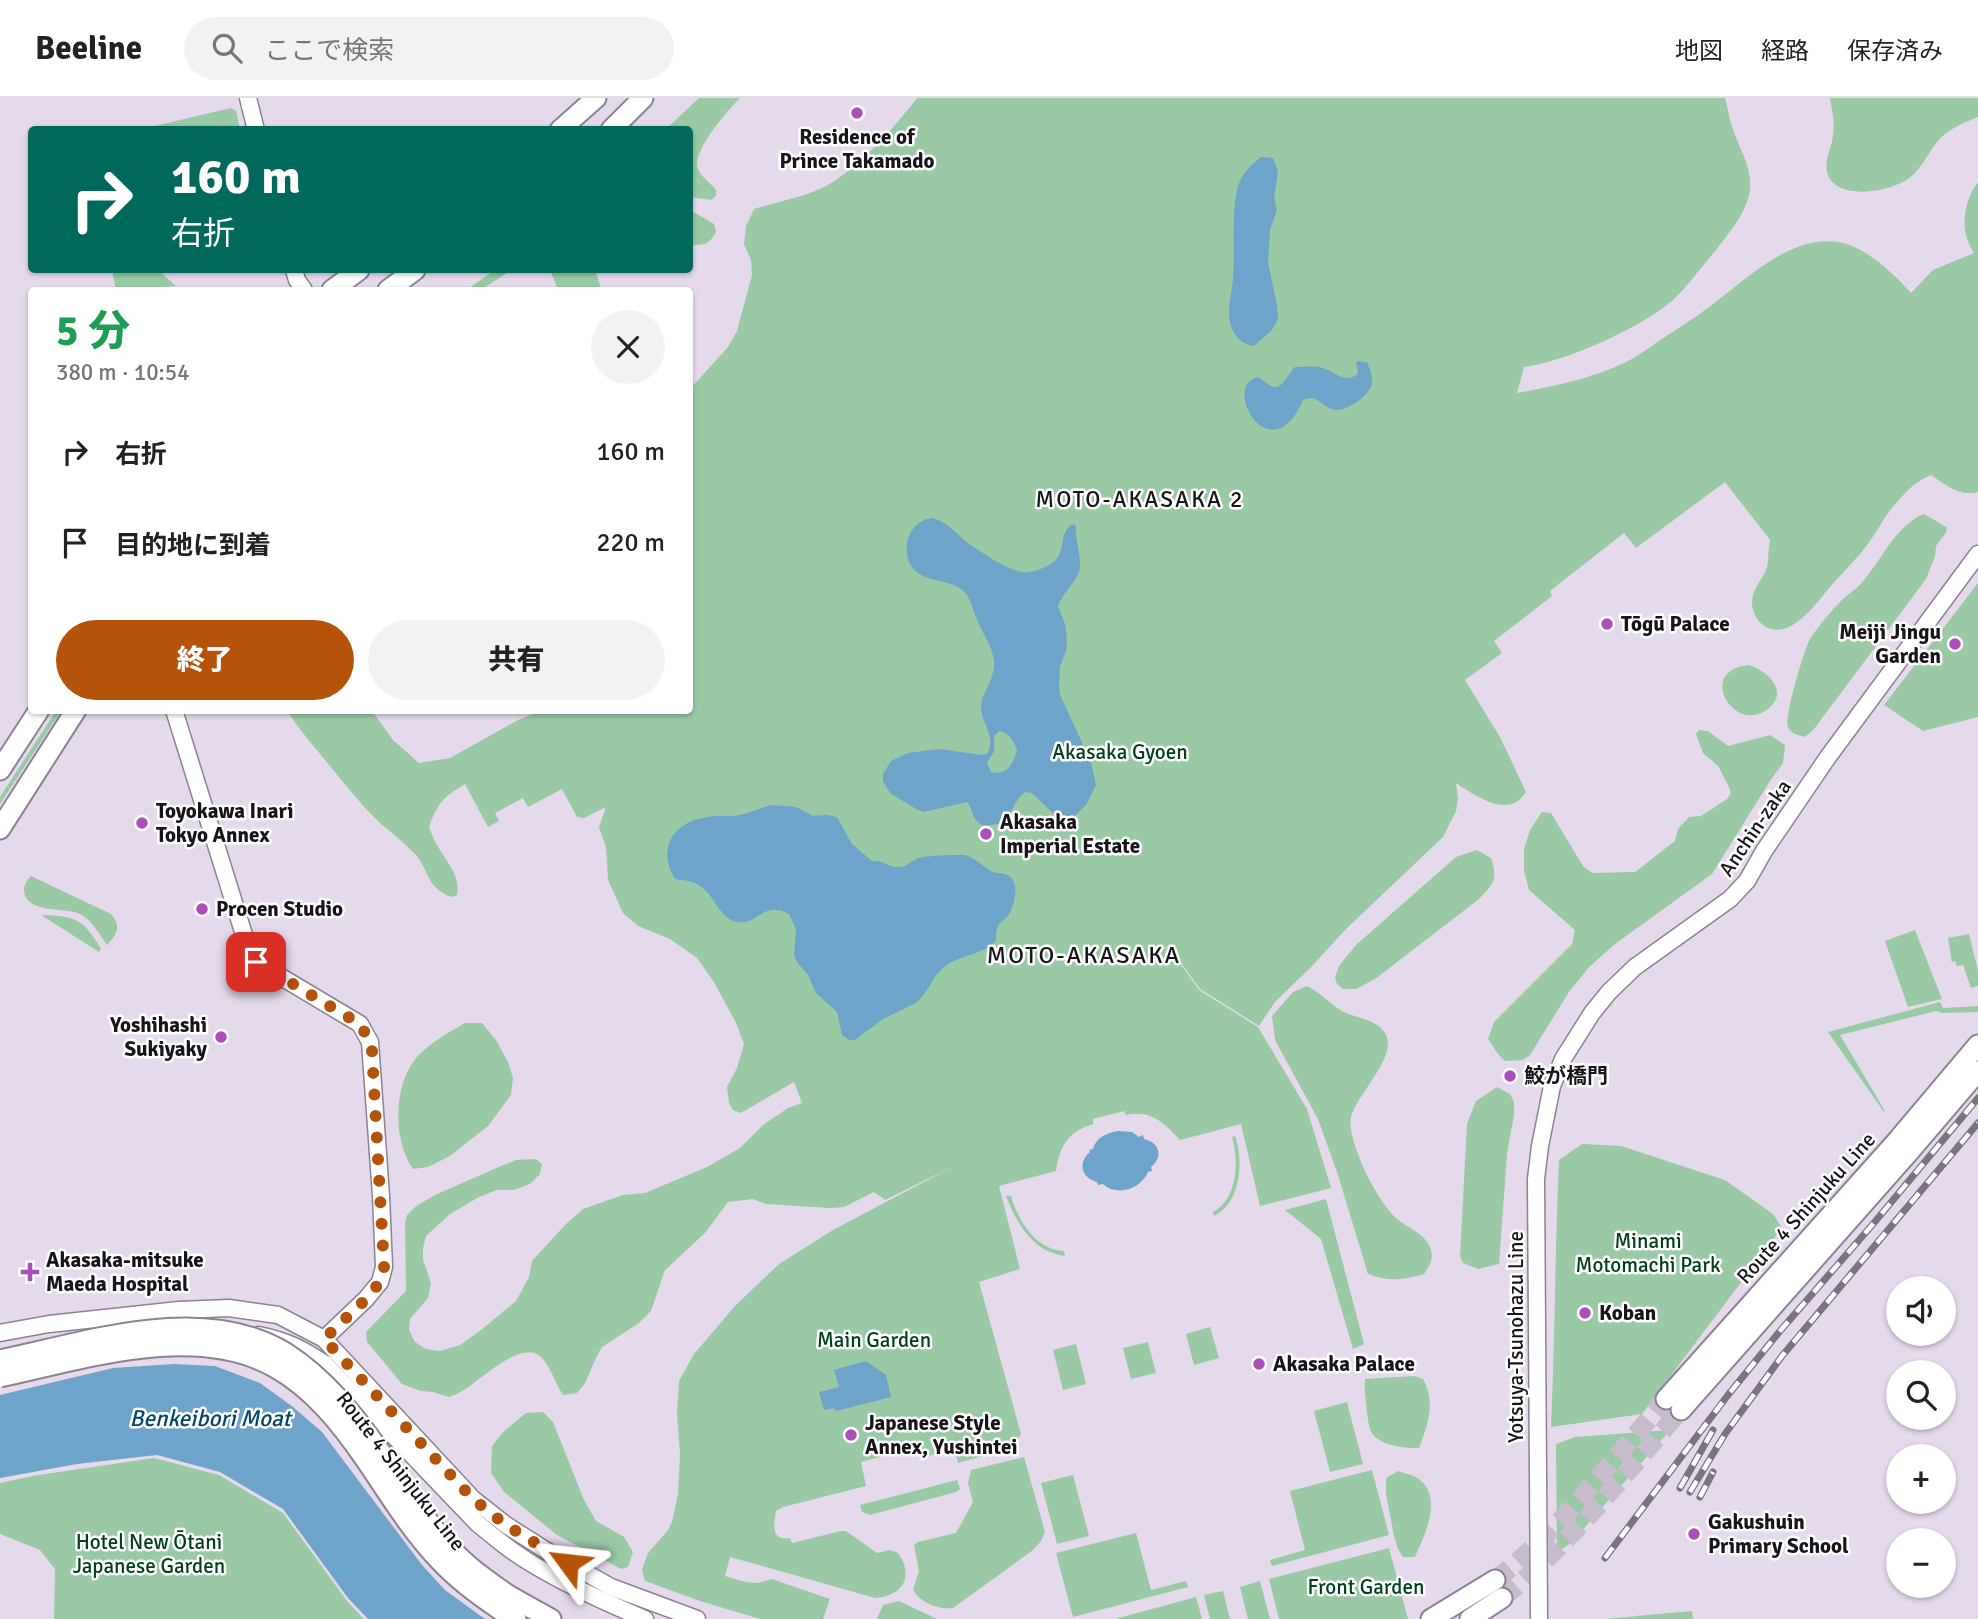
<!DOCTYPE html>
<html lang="ja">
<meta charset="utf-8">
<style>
:root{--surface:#fff;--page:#f2f2f2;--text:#222;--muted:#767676;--line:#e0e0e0;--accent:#b45309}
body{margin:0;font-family:Signika,"Noto Sans JP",sans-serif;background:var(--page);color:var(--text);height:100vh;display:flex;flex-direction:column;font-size:26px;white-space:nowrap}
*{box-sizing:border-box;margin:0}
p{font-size:23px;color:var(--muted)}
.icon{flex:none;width:38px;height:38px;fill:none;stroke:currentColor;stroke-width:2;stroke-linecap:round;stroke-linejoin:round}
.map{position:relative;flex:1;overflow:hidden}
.panel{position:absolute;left:28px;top:189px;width:665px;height:427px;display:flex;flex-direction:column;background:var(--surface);border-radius:7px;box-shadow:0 2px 5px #0004}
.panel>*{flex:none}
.guide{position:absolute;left:28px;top:28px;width:665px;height:147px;border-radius:7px;box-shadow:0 2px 5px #0004;background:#00695c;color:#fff;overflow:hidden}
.buttons{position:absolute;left:1886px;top:1178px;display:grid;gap:14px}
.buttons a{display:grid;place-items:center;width:70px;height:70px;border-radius:50%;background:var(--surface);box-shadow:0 2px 5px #0004;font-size:35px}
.pin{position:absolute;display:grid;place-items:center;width:60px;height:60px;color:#fff;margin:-30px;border-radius:14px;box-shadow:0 4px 10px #0006}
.me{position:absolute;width:77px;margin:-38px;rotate:300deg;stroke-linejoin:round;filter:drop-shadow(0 0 5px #0008)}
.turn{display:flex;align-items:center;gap:24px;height:147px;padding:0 28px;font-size:32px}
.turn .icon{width:91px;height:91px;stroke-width:2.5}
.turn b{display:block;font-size:49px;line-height:60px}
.round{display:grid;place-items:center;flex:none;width:74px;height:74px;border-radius:37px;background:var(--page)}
.headline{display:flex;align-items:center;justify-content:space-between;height:119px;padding:0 28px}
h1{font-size:42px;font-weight:800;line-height:52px;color:#1e9e55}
.primary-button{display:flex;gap:14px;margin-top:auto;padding:14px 28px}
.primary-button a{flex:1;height:80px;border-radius:42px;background:var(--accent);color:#fff;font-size:28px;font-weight:800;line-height:80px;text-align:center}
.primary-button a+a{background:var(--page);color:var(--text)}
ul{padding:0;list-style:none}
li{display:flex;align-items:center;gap:21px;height:91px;padding:0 28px}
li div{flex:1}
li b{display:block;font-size:26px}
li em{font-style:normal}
header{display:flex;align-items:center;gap:42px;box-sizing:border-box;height:98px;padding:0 35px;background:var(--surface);border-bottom:2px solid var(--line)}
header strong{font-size:33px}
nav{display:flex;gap:38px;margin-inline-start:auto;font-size:24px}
.search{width:490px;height:63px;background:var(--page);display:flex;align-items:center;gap:18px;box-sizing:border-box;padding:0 24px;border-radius:38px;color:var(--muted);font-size:26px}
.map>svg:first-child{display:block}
</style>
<header>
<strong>Beeline</strong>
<div class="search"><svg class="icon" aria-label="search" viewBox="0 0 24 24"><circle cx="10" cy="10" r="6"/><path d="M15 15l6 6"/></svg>ここで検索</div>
<nav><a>地図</a><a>経路</a><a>保存済み</a></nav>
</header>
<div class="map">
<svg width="1978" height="1521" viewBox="0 0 1978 1521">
<rect width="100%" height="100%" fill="#e5daeb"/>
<g fill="#99c9a5">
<path d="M699 0H740C728 12 691 54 698 71 701 79 711 85 716 92V98L711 102 690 99V32L666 31Z"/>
<path d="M917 0H1725C1728 10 1729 21 1733 31 1740 53 1752 68 1750 92 1747 114 1729 135 1716 152 1702 168 1689 187 1674 201 1643 229 1565 264 1524 269L1517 295C1553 288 1591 281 1624 265 1635 260 1646 252 1656 245 1673 233 1692 222 1709 209 1744 183 1789 137 1838 144 1865 148 1893 175 1911 195L1933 172 1974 155C1959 134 1963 104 1978 84V394C1960 399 1946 387 1931 377 1917 383 1908 391 1898 403 1885 416 1878 433 1867 447 1856 462 1843 474 1831 488 1817 504 1789 546 1763 527 1756 521 1752 513 1752 504 1752 490 1763 482 1767 469 1769 461 1768 451 1770 442L1725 384 1636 450 1624 435 1550 493 1552 498 1494 543 1502 555 1465 582 1500 639 1526 694C1509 722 1476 698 1456 685L1458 701 1456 713 1443 739 1346 831 1312 868 1275 904 1259 928 1200 891 1169 848 1155 855 1169 849 1199 892 1258 929 1307 1011 1331 1090 1260 1108 1241 1026 1180 1042C1163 1024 1151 1012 1126 1017L1124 1013 1093 1021V1026C1068 1034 1060 1047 1056 1073L999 1088 1020 1171 979 1184 1021 1336 1013 1350 958 1365 955 1351 925 1359 921 1348 861 1364 866 1388 783 1409 776 1413C774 1426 770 1443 790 1440L792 1445 841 1433H846L877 1455 890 1452 898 1455C915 1479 902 1498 875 1500L730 1459 725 1478 745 1484 758 1485 772 1481 830 1501 823 1521H760L700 1503 645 1483 642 1472 648 1455 668 1432 672 1424 678 1396 680 1356 677 1315 679 1283 694 1256 735 1208 779 1166 833 1132 954 1068 885 1102 874 1094 844 1109 830 1110 766 1106 753 1101 728 1104 705 1135 665 1172 651 1213 639 1225 602 1249 595 1262 585 1285 577 1295 563 1297C555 1285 551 1269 541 1259 523 1240 480 1282 464 1292 459 1295 454 1297 449 1299L433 1294 421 1293 402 1286 367 1244 366 1234 406 1193 405 1124 407 1117 416 1108 435 1097 501 1068 516 1062 536 1061 542 1066 540 1076 530 1086 514 1092H497L479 1099 450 1116 426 1138 423 1150V1162L431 1185 428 1200 410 1221 409 1232 415 1244 426 1251 440 1253 460 1247 481 1232 516 1203 529 1179 532 1163 566 1126 583 1111 623 1097 645 1095 707 1069 740 1050 763 1027 788 1010 802 1005 794 984 741 1015 733 1012 729 1005 727 989 737 970 744 946 736 925 714 884 697 860 670 841 638 828 623 815 608 782 606 749 599 729 606 709 584 720 577 719 562 691 528 709 523 700 495 715 499 723 488 729 465 686C442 700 438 705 429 729 431 734 433 740 436 745 445 763 461 776 457 797L451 799C425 789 429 770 414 755 403 744 392 735 381 726 364 710 349 691 334 673 318 653 301 634 287 613H372L393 642 419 665 450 660 518 622 541 613 620 612 621 616 624 613 690 612V291L728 249 737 233 752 177 751 162 744 146 746 128 754 111C776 104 801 100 822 90 855 74 895 29 917 0Z"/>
<path d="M1830 0H1978V19C1964 25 1947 31 1937 44 1927 57 1919 76 1903 84 1884 94 1835 103 1827 74 1824 61 1832 50 1833 37 1835 25 1832 12 1830 0Z"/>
<polygon points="231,10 236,13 240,31 153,32 150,29"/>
<path d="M690 112 714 126 716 134C710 146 703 148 690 147Z"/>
<polygon points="112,172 158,172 176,188 116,192"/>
<polygon points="495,172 512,172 480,192 466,192"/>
<polygon points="550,172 595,172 600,187 600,192 558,192"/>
<path d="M1924 416 1946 429 1947 433 1936 448 1935 458 1926 481 1814 631 1805 639C1798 637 1791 636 1788 629 1784 618 1804 553 1810 541 1819 527 1832 512 1844 500 1851 494 1859 489 1864 482 1882 461 1898 425 1924 416Z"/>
<polygon points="1978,485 1978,619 1923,633 1884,607"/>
<path d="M1749 567C1770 574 1791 596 1765 613 1733 634 1696 572 1749 567Z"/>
<polygon points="56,613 61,613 0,706 0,699"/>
<polygon points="1699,632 1708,633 1728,648 1770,637 1785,647 1783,665 1770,683 1712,776 1615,846 1589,869 1569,894 1530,957 1523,962 1505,963 1498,956 1488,941 1494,924 1572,846 1575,832 1529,792 1524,772 1524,751 1530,732 1542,714 1551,715 1583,768 1592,775 1635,774 1675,743 1678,731 1689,719 1701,718 1727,701 1731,695 1729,689 1718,668 1703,655 1696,636"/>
<path d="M1477 752 1491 760C1498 782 1494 785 1479 801L1375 881 1356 891H1343L1337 886 1335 879 1339 868 1356 847 1456 759Z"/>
<path d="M31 778 111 816C122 829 117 836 107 847 100 837 93 824 82 817 66 808 27 817 24 793 24 786 27 782 31 778Z"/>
<path d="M41 817C76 818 83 821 101 851L99 854Z"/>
<polygon points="1915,832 1942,901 1908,909 1885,843"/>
<polygon points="1969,836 1978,873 1978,888 1971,890 1963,867 1957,868 1955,863 1952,864 1948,840"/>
<path d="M1307 888C1320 894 1330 906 1342 913 1355 920 1370 920 1381 930 1406 953 1355 996 1351 1020 1349 1030 1354 1046 1358 1056 1365 1076 1381 1106 1396 1120 1408 1131 1426 1135 1431 1152 1434 1162 1429 1168 1424 1176 1402 1182 1390 1184 1368 1176L1338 1077 1318 1021 1275 942 1272 918 1293 894Z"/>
<polygon points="1940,904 1943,910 1978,908 1978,914 1942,915 1936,913 1840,937 1885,1013 1884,1014 1828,934"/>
<path d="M465 925H482L496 942 508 964 513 980 511 997 488 1028 450 1058 428 1069 413 1071C392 1042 393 983 419 957 432 944 449 934 465 925Z"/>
<polygon points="1497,989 1510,996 1514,1004 1514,1017 1507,1056 1499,1166 1478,1171 1463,1165 1460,1158 1467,1026 1476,1003"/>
<path d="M1235 1038C1244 1063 1241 1105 1214 1118L1213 1114C1238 1101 1239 1063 1232 1039Z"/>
<path d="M1582 1046 1621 1048 1725 1082 1773 1116 1782 1130 1642 1316 1551 1329C1555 1240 1555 1151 1559 1062Z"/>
<path d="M1006 1098H1011C1018 1123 1036 1152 1064 1153L1065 1158C1033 1154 1017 1126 1006 1098Z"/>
<polygon points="1326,1101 1364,1246 1353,1251 1321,1141 1285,1112"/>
<polygon points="1210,1229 1219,1260 1194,1267 1186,1236"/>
<polygon points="1148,1244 1156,1275 1131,1281 1123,1250"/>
<polygon points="1076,1246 1086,1286 1063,1292 1053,1252"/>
<path d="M1414 1278 1423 1281C1436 1304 1428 1327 1419 1350 1404 1350 1376 1348 1370 1331 1368 1326 1368 1320 1367 1314 1366 1303 1364 1293 1365 1281Z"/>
<polygon points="1347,1304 1363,1366 1330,1374 1314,1313"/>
<polygon points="543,1314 553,1324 584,1402 596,1423 624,1439 633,1454 628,1469 621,1471 557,1437 504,1394 491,1375 492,1348 503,1334 526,1315"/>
<polygon points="1670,1332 1571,1445 1557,1454 1556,1346 1575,1339"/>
<path d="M1024 1359 1045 1434 1041 1443 1033 1452 953 1510C938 1512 921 1505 913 1492L919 1473 914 1447 918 1444 956 1435 973 1404 968 1385 971 1372Z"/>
<polygon points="154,1360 219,1377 283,1415 347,1503 364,1521 54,1521 55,1471 40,1452 0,1436 0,1385 32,1378"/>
<polygon points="1372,1372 1389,1437 1272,1468 1270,1462 1305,1452 1290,1393"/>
<path d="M1398 1373C1403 1375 1409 1376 1414 1378 1446 1395 1425 1436 1415 1459H1403L1398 1451 1394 1438 1386 1396V1380Z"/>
<polygon points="1073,1377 1089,1438 1057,1446 1041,1385"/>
<polygon points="957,1382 960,1391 956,1394 870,1417 862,1414 860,1407"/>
<polygon points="1136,1435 1151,1492 1186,1483 1188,1489 1073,1519 1056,1455"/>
<polygon points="1389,1450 1408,1521 1279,1521 1269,1481"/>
<polygon points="1260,1483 1270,1521 1248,1521 1240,1489"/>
<polygon points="1223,1493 1230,1521 1210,1521 1204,1497"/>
<polygon points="1196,1499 1202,1521 1115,1521"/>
<polygon points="899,1503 937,1521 877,1521 883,1507"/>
<polygon points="1692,1513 1693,1521 1604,1521"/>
</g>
<g fill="#6fa4ca" fill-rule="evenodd">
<path d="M1261 59 1273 60 1278 74 1274 100 1277 112 1270 132 1268 164 1277 207 1278 221 1272 232 1254 248C1242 246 1235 240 1231 228 1226 212 1232 197 1233 180 1235 154 1231 112 1238 88 1242 75 1251 67 1261 59Z"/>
<path d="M1358 263 1367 264C1370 271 1373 279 1372 286 1369 298 1344 316 1332 311 1320 307 1317 296 1303 302 1271 377 1220 287 1258 279 1263 282 1269 288 1274 289 1284 290 1288 275 1295 269 1303 269 1312 268 1319 269 1334 272 1342 286 1357 277L1358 273 1356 265Z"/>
<path d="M931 420C946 422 955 435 967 444 979 453 1015 478 1030 474 1038 473 1054 466 1058 459 1065 448 1060 431 1074 426L1076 429C1075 442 1083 463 1079 474 1074 486 1063 495 1058 508L1065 526 1067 543 1066 553 1060 568 1059 587 1060 597 1091 664 1096 687 1086 707 1068 724 1063 725 1032 695 1025 694C1008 707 1015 727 989 727 984 727 981 728 978 724 972 719 972 710 967 704L924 714 916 711 890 695 883 683V676L891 663 908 655 939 651 982 657 988 655C996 635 981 626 981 609 982 593 996 580 994 563 992 546 981 534 976 519 972 509 970 497 961 491 946 480 920 485 910 466 901 447 910 424 931 420ZM999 633C1010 635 1014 643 1017 653 1013 666 1007 678 991 674L987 665 994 653V638Z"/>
<path d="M772 707 796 709 813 718 826 717 837 719 852 746 872 763C885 762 888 770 899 769 907 769 912 762 919 760 928 757 955 757 965 757 976 760 983 769 993 774 999 776 1004 774 1009 778 1021 786 1014 809 1007 819 1006 819 999 826 999 826 996 831 996 837 996 843 981 858 960 856 943 870 932 879 928 895 916 905L883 921 855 942H849L842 937 837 914 816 895 808 877 797 864 794 857 796 831 789 816C762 802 759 828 737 824 719 820 715 798 701 789 693 782 685 783 675 781 656 750 674 723 708 719 717 717 726 718 735 718 748 716 760 710 772 707Z"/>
<path d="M1118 1033 1132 1034 1139 1039 1143 1037 1144 1041C1159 1044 1164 1059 1151 1069L1152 1073 1148 1074C1141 1091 1117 1099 1103 1086L1098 1087 1097 1084C1082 1080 1077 1065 1090 1054L1089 1052 1093 1051C1096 1039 1107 1035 1118 1033Z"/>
<polygon points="866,1263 886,1277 891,1299 836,1313 834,1310 824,1312 819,1294 839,1289 834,1272"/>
<polygon points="174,1266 215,1268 260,1285 293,1309 322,1334 422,1467 445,1492 485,1521 368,1521 348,1500 283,1411 220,1374 157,1357 77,1366 0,1380 0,1297 113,1270"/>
</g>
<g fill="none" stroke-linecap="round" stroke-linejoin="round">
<g stroke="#c6bccc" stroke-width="19" stroke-dasharray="19 10" stroke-linecap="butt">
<path d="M1495 1482C1560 1432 1612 1363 1666 1301"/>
<path d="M1502 1500C1570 1446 1624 1377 1681 1312"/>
</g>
<g stroke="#8c8292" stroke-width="19">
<g id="secondary">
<polyline points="248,0 256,32"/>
<polyline points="294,172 297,182 304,192"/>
<polyline points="174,612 250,856 256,864 360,926 370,944 381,1098 384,1169 380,1184 366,1201 324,1241"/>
<polyline points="0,1235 49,1226 179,1212 229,1210 278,1217 324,1241 473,1401 506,1427 547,1453 611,1489 697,1521"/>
<path d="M259 1237C287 1243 301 1250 325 1266L477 1425C495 1440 513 1455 534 1467 569 1488 607 1505 645 1521"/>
<polyline points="1539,1521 1536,1081 1540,1048 1552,988 1563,961 1592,915 1609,894 1635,869 1730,801 1747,783 1764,753 1828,659 1978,456"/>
</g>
</g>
<g stroke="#8c8292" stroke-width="23">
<g id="highway">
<polyline points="560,32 596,0"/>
<polyline points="611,32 643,0"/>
<polyline points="332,192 359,172"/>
<polyline points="388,192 415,172"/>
<polyline points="0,672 39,612"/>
<polyline points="0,731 76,612"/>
<polyline points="1666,1301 1897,1043 1978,947"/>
<polyline points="1681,1312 1909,1054 1978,973"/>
<polyline points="508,1497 551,1521"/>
<polyline points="499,1511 516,1521"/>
<polyline points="1431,1521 1495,1482"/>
<polyline points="1470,1521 1502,1500"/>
</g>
</g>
<use href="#secondary" stroke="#fff" stroke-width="16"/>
<use href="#highway" stroke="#fff" stroke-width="19"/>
<g stroke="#7b747f" stroke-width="7">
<g id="rail">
<polyline points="1680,1390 1713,1332"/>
<polyline points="1690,1394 1725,1336 1782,1258 1978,1025"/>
<polyline points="1700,1399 1713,1374"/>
<polyline points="1605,1460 1728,1297 1780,1233 1873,1126 1978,1000"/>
</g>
</g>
<use href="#rail" stroke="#fff" stroke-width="4.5" stroke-dasharray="13" stroke-linecap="butt"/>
<g stroke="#8c8292" stroke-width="23" stroke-linecap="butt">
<g id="highway-bridge">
<path d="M0 1262C87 1244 203 1204 286 1255 325 1280 355 1318 381 1355 408 1394 433 1437 469 1468 482 1479 495 1488 508 1497"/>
<path d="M0 1279C84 1261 196 1224 276 1270 313 1291 341 1326 365 1361 389 1396 411 1433 441 1464 458 1482 478 1497 499 1511"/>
</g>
</g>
<use href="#highway-bridge" stroke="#fff" stroke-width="19"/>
</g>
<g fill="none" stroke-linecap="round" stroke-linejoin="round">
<polyline stroke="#b45309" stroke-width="12" stroke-dasharray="0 21.6" points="256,864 360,926 370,944 372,953 384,1169 380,1184 366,1201 324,1241 473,1401 506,1427 568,1465"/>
</g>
<g fill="#ad4fb9" stroke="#fff" stroke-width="2.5">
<circle cx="857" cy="15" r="7"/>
<circle cx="1607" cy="526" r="7"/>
<circle cx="1955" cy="546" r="7"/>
<circle cx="142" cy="725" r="7"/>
<circle cx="986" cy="736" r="7"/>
<circle cx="202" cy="811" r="7"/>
<circle cx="221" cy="939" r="7"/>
<circle cx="1510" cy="978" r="7"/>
<path d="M26.5 1163.5h7v7h7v7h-7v7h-7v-7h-7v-7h7z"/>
<circle cx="1585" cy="1215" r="7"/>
<circle cx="1259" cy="1266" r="7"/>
<circle cx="851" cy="1337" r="7"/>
<circle cx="1694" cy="1436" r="7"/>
</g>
<g text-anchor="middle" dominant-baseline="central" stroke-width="5" stroke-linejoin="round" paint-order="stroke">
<g font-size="21" font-weight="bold" fill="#18151a" stroke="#fff" text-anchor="start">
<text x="857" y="39" text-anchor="middle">Residence of<tspan x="857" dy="24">Prince Takamado</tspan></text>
<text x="1621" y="526">Tōgū Palace</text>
<text x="1941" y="534" text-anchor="end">Meiji Jingu<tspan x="1941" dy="24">Garden</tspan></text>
<text x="156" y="713">Toyokawa Inari<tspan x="156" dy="24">Tokyo Annex</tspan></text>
<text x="1000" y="724">Akasaka<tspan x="1000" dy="24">Imperial Estate</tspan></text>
<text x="216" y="811">Procen Studio</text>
<text x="207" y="927" text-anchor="end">Yoshihashi<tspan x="207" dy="24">Sukiyaky</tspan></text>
<text x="1524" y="978">鮫が橋門</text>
<text x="46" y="1162">Akasaka-mitsuke<tspan x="46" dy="24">Maeda Hospital</tspan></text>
<text x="1599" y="1215">Koban</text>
<text x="1273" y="1266">Akasaka Palace</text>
<text x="865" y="1325">Japanese Style<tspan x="865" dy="24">Annex, Yushintei</tspan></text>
<text x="1708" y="1424">Gakushuin<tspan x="1708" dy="24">Primary School</tspan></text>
</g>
<g font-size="21" fill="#00411c" stroke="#fff">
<text x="1120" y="654">Akasaka Gyoen</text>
<text x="1648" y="1143">Minami<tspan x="1648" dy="24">Motomachi Park</tspan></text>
<text x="874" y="1242">Main Garden</text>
<text x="149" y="1444">Hotel New Ōtani<tspan x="149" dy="24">Japanese Garden</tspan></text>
<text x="1366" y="1489">Front Garden</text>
</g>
<g font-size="21" fill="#18151a" stroke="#fff">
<text transform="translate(1755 730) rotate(-56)">Anchin-zaka</text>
<text transform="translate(1806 1110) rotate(-48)">Route 4 Shinjuku Line</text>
<text transform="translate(1516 1239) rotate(-90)">Yotsuya-Tsunohazu Line</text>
<text transform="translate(401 1373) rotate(52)">Route 4 Shinjuku Line</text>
</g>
<g font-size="23" letter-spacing="2" fill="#18151a" stroke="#fff">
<text x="1140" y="401">MOTO-AKASAKA 2</text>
</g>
<g font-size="23" font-style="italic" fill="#01476c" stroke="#fff">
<text x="210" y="1320">Benkeibori Moat</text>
</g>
<g font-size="24" letter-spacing="2" fill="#18151a" stroke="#fff">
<text x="1084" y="857">MOTO-AKASAKA</text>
</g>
</g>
</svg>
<div class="buttons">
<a><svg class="icon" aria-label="sound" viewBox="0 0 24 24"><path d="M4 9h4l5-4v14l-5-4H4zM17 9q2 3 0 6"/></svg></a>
<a><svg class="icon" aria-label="search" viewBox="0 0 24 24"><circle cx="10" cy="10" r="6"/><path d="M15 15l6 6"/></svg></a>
<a>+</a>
<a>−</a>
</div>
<div class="pin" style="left:256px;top:864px;background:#d93025"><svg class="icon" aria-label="arrive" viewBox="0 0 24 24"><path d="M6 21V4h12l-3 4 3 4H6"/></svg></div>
<svg class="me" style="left:568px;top:1465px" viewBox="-20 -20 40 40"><path d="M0-17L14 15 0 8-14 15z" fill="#b45309" stroke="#fff" stroke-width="4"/></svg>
<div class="guide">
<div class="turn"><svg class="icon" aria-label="right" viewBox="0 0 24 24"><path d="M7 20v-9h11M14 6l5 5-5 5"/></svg><div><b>160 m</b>右折</div></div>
</div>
<section class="panel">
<div class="headline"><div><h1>5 分</h1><p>380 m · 10:54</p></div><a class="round"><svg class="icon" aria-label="close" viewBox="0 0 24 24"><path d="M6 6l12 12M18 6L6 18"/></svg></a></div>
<ul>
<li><svg class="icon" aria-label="right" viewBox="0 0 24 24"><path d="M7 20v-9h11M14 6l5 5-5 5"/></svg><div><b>右折</b></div><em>160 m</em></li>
<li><svg class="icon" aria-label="arrive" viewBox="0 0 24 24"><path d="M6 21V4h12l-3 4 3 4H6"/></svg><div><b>目的地に到着</b></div><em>220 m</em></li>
</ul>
<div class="primary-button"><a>終了</a><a>共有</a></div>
</section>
</div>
